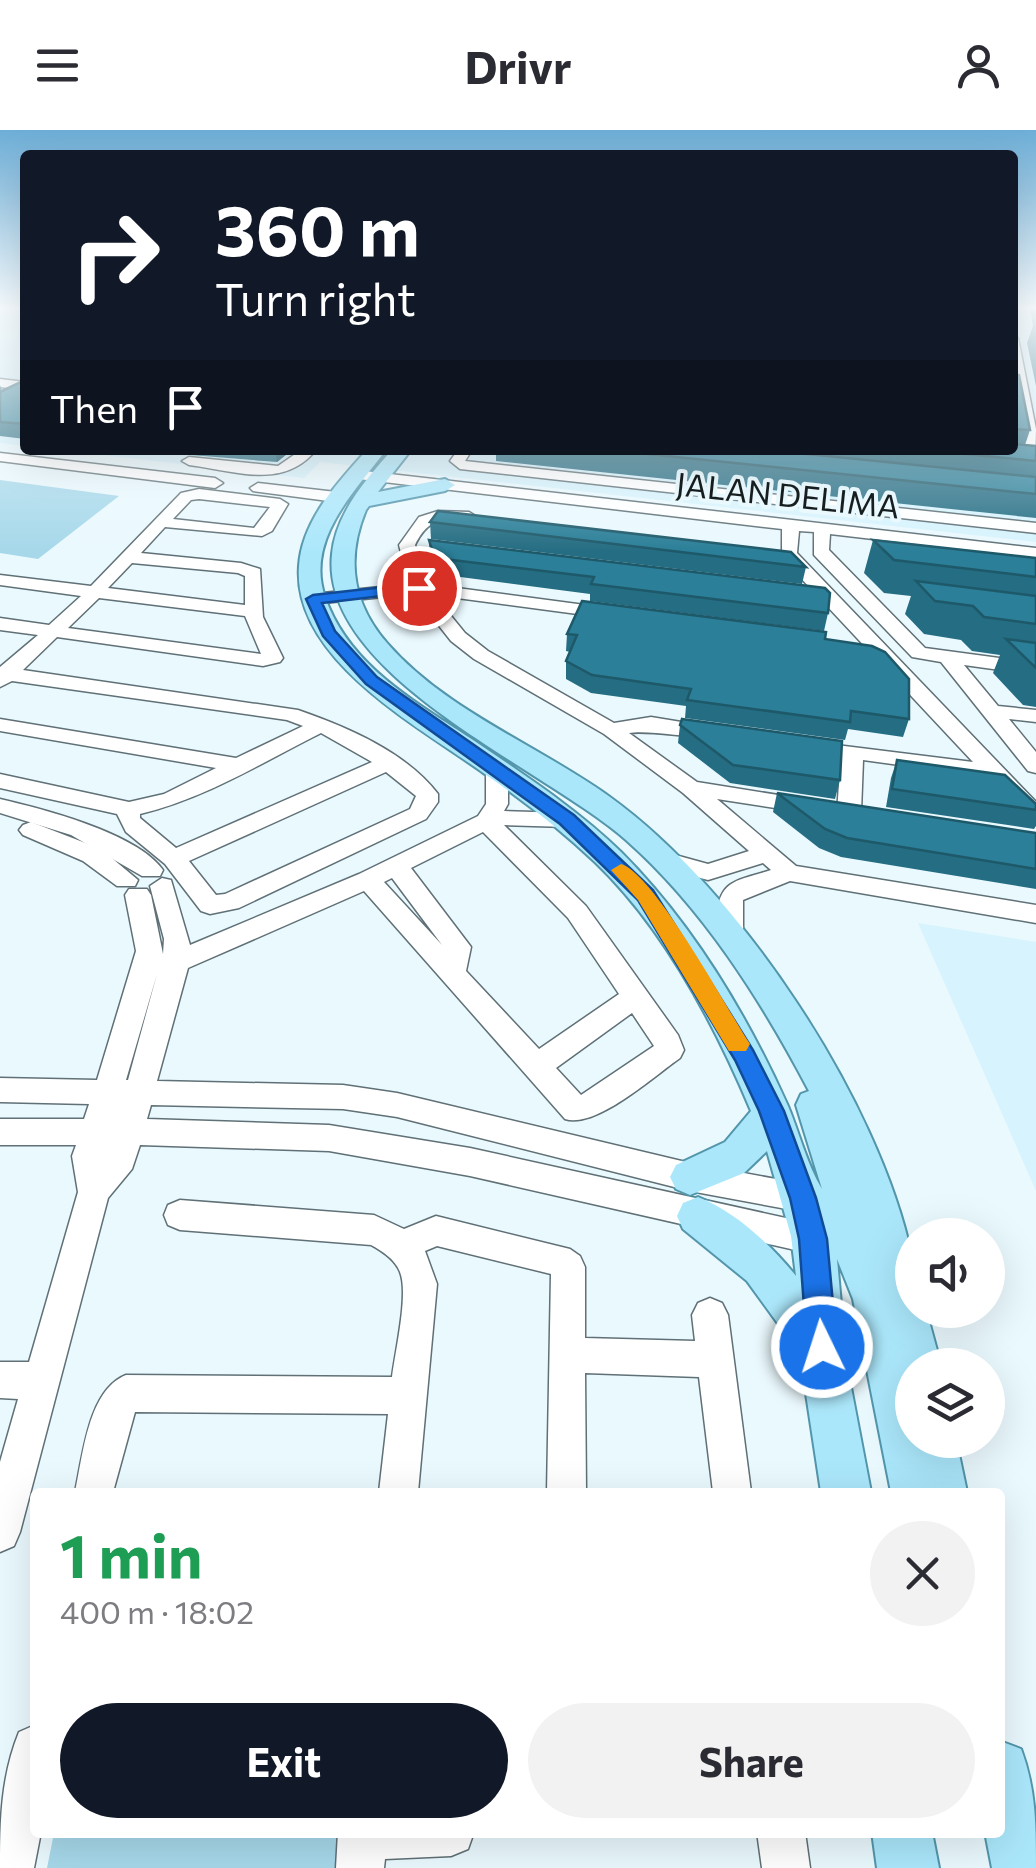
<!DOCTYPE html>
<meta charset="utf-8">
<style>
:root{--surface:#fff;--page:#f2f2f3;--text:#2b2b33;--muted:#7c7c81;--accent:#111827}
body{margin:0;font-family:Commissioner,sans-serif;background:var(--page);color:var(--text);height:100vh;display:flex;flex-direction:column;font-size:38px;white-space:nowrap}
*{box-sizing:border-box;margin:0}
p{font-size:32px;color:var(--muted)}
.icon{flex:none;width:55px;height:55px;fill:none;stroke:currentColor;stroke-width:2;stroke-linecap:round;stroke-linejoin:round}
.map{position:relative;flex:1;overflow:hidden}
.sheet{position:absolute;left:30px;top:1358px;width:975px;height:350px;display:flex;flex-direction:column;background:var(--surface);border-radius:10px;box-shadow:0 10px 40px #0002}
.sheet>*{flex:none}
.top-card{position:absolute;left:20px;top:20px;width:998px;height:305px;border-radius:10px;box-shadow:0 10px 40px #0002;background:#111827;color:#fff;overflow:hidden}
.fabs{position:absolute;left:895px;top:1088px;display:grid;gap:20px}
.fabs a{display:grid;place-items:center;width:110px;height:110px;border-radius:50%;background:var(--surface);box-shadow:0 10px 40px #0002;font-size:50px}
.pin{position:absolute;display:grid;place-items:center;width:85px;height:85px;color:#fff;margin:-42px;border:5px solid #fff;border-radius:50%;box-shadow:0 2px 10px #0007}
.me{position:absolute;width:110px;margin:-55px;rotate:356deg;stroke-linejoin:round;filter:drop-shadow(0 0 8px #0008)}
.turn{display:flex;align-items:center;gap:35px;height:210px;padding:0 30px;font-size:45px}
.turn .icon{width:130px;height:130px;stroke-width:2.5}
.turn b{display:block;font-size:70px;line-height:85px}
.then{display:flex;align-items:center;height:95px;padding:0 30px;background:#0003;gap:20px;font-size:38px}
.round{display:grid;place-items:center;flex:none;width:105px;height:105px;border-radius:52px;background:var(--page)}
.overview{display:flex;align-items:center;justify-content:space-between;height:170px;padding:0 30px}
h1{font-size:60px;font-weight:700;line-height:75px;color:#1e9e55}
.primary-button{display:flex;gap:20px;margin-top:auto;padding:20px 30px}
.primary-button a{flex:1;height:115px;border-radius:60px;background:var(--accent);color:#fff;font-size:40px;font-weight:700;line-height:115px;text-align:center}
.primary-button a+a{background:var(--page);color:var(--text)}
header{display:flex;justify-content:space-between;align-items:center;height:130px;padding:0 30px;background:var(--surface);font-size:45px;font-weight:700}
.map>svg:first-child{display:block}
</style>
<header><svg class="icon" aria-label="menu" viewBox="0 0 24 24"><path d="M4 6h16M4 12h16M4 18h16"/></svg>Drivr<svg class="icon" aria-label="person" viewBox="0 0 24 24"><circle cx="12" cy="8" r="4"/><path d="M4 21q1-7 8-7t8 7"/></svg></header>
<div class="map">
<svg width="1036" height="1738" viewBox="0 0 1036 1738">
<rect width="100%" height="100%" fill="#eaf9fe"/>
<g fill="#d7f3fd">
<polygon points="0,179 25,179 25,316 0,313"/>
<polygon points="1013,179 1036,179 1036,412 320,332 304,348 58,320 1012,320"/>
<polygon points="918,793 1036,812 1036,1061"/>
</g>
<g fill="#a6d8ea">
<polygon points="0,350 119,366 38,429 0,423"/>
<polygon points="54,1703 339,1703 335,1738 47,1738"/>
</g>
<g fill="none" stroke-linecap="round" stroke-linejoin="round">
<g stroke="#5f7076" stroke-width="3">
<g id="minor">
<polygon points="1012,205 1018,208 1036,299 1035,335 1028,331 1012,244"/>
<polygon points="0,249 25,252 25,260 0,257"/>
<path d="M301 320H316C283 360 236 341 189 335L182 331 189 327 278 336Z"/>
<polygon points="458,320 472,320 465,331 1036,393 1036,403 460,339 450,331"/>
<polygon points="0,323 215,348 223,353 215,358 0,331"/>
<polygon points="355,340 1036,418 1036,428 830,404 829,420 925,518 1036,533 1036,545 964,535 998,576 1036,580 1036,592 1009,589 1036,622 1036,643 1028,641 941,532 912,527 814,425 814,402 799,401 797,423 1036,672 1036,693 1028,691 987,647 863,630 861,682 849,689 841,687 837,682 841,627 796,620 793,615 796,610 973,632 782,428 782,399 350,348 350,342"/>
<polygon points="258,353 336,362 344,367 336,372 253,361 250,358"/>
<path d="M199 359 280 369 288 374 272 401 262 406 165 397 141 423 241 433 260 439 263 487 283 528 280 532 263 536 57 507 23 540 298 580C347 597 406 622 438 664V672L426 689 239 778 210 784 201 781 165 734 126 702 117 684 0 658V644L129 672 164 664 216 638 0 601V589L236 628 303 596 287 590 12 551 0 557V537L38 505 0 500V488L49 495 81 466 0 455V445L91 456 181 363ZM199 369 270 377 254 398 173 389 191 370ZM132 433 238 443 245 446V475L108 458ZM99 468 245 486 261 524 68 498ZM321 603 372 632 176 718 140 688V684C206 668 261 633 321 603ZM386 642 416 666 410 679 225 764 216 765 189 731Z"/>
<path d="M438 381 469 382 477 387C453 404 436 373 415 415L427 454 615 479 624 484 615 489 434 465 465 503 488 521 614 593 651 587 724 599 728 603C715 614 655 599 629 603L697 652 816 671 819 676 808 683 717 669 796 736 1036 775V793L790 751 743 770V807L739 814H721C716 805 717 799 717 789 718 749 737 751 771 740L763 733 708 750 659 737 656 731 668 723 708 734 749 721 683 663 604 604 474 529 451 511 414 464 313 474 304 469 313 464 409 454 399 415 419 387Z"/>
<path d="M497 633 508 640V674L504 681 567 683 579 690 567 697 504 695 586 776 678 905 684 920 680 928C654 946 596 999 565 989L364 761 188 838 157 951 343 955 397 963 690 1033 803 1054 814 1058 819 1068 814 1078 803 1082 690 1061 397 987 343 979 151 975 147 989 329 995 470 1018 813 1094 825 1098 830 1109 825 1120 813 1124 470 1046 329 1021 140 1015 132 1039 108 1068 20 1402 14 1416 0 1422V1332L18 1269 0 1268V1232H29L78 1062 72 1026 76 1015H0V989H84L89 974 0 972V948L97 950 136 821 125 765 129 759H147L151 765 163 824 164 809 150 756 162 748 171 750 190 815 359 744 478 686 486 674V640ZM483 702 568 788 619 864 539 919 466 841 471 817 411 738ZM392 748 442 815 384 752ZM157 844 128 950H126ZM632 883 654 916 581 965 556 938Z"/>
<path d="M0 669C43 679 137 703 163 740L160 746H142L71 705 0 683Z"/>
<polygon points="31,692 101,719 138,750 135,756 117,756 83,731 23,705 19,700 23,695"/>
<path d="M180 1070 374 1085 404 1099 436 1086 570 1119 580 1126 585 1137V1208L695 1211 692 1185 698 1173 710 1168 722 1173 728 1185 751 1362H713L699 1247 585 1243 586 1362H547L551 1144 437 1116 425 1121 437 1154 418 1362H379L388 1284 135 1282 113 1362H75C83 1326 88 1260 126 1245L392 1247C395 1222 409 1164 400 1142 395 1129 382 1121 371 1115L180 1100 168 1095 164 1085 168 1075Z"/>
<path d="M35 1595V1702H41L34 1738H0C0 1691 1 1646 19 1602Z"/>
<polygon points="338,1702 474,1702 468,1719 451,1726 385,1729 384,1738 336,1738"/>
<polygon points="757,1702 805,1702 810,1738 762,1738"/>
</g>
</g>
<g stroke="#5396ac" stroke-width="4">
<g id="major">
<path d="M367 320H386C355 362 305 409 325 467 349 537 418 573 476 612 526 646 578 680 621 722 692 793 747 885 788 976 799 1002 807 1035 822 1059L796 975 801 964 809 961C761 870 703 778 626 710 546 639 319 546 332 424 336 383 366 349 392 320H411L378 362 445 349 455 355 445 361 369 376 366 380C346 428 352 473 387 513 446 581 538 615 610 667 739 760 879 970 912 1127 915 1144 912 1163 912 1180H926L941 1235H912V1310H956L967 1362H891L853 1169 837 1129 846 1231 871 1362H821L800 1224 747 1151 683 1099 677 1086 683 1073 698 1067C735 1081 772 1116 796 1146L791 1106 767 1021 744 1043 690 1065 676 1059 670 1047 676 1035 725 1012 751 981C714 893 664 798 595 732 560 699 522 669 482 642 418 596 292 529 299 436 302 390 338 352 367 320Z"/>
<path d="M1000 1611 1021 1619C1036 1659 1036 1696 1036 1738H992L985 1702H1000Z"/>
<polygon points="872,1702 932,1702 939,1738 877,1738"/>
</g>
</g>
<use href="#minor" fill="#fff" fill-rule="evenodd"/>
<use href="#major" fill="#abe7fb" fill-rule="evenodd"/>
</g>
<g fill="#256d83">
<polygon points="1030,179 1036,179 1036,256 1027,213 1033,196"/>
<polygon points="1012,244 1030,300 1025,315 1036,316 1036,388 496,331 496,320 1012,320"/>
<polygon points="25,250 25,309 0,306 0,255 2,261"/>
<polygon points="128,320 292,320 277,332"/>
<polygon points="430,392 806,437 802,454 431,409"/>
<polygon points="429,410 828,483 824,501 590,471 590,464 445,445 434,440 430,426"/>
<polygon points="873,410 1036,428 1036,577 1023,575 993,543 1000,525 972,521 961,510 924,504 905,484 911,466 884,463 864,443"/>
<polygon points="567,504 825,509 909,589 903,607 848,599 845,610 685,588 686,576 591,563 566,549 566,531 570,522 566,521"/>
<polygon points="680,595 840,650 835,669 730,653 678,613"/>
<polygon points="897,630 1036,674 1036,696 1034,699 886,677 891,648"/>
<polygon points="777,663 1036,703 1036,759 841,727 819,718 773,682"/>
</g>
<polygon fill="#1e596a" points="275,320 292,320 277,332"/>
<g fill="#2b7f98" stroke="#1e596a" stroke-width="2.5">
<polygon points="1012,244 1019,245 1030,300 1012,299"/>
<polygon points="25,250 25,294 0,292 0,262"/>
<polygon points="1012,314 1036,316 1036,331 926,320 1012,320"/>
<polygon points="608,320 767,320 1036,347 1036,364"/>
<polygon points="438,381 791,422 806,437 430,392"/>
<polygon points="429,410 825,458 830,463 828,483 591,454 594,447 444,429 433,423"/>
<polygon points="873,410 1036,428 1036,447 894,430"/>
<polygon points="916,451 1036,466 1036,494 984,487 973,476 935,471"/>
<polygon points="582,471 826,502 825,509 872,516 885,522 909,549 909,589 851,581 850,592 687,570 691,559 592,545 566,531 577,505 567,504"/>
<polygon points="1006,509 1036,513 1036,538"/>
<polygon points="682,589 842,611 840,650 733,635 680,595"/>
<polygon points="897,630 1005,645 1036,674 1036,680 892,659"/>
<polygon points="777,663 1036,703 1036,739 847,708 825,699"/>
</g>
<linearGradient id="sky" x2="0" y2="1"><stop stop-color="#6daed7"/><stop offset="0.42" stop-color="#f6fcff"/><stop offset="1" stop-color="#f6fcff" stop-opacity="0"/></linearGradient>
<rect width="1036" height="422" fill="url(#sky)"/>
<polygon fill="#1a73e8" stroke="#114b97" stroke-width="2.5" points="419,453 426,458 424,461 322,473 335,501 377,547 574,685 653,760 753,920 784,981 816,1068 827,1109 837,1217 832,1227 822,1231 811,1227 807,1217 799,1109 790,1068 759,981 735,930 638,770 560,694 366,554 323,506 306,469 313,465"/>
<path fill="#f59e0b" d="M621 734C654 744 724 873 746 908L750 914 746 921H729L638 770 611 740Z"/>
<g text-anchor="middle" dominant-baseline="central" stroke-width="8" stroke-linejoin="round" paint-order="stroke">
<g font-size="32" fill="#171e20" stroke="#eaf9fe">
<text transform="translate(788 364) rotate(6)">JALAN DELIMA</text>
</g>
</g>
</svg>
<div class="fabs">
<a><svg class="icon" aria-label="sound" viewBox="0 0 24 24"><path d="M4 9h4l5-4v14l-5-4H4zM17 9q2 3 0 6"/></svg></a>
<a><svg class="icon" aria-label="layers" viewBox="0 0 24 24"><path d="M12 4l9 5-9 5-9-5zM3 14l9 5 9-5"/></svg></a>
</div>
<div class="pin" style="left:419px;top:458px;background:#d93025"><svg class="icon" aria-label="arrive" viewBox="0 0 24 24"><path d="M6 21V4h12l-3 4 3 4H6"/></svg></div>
<svg class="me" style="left:822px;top:1217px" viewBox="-20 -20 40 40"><circle r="17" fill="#1a73e8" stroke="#fff" stroke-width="3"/><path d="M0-11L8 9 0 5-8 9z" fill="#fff"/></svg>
<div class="top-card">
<div class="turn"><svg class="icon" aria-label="right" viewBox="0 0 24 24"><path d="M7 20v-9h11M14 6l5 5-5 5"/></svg><div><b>360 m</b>Turn right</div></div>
<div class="then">Then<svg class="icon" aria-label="arrive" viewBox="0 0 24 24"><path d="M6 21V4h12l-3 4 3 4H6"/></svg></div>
</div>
<section class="sheet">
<div class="overview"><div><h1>1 min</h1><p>400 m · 18:02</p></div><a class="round"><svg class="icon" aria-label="close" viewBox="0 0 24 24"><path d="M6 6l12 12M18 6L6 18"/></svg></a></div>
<div class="primary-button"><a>Exit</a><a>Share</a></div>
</section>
</div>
